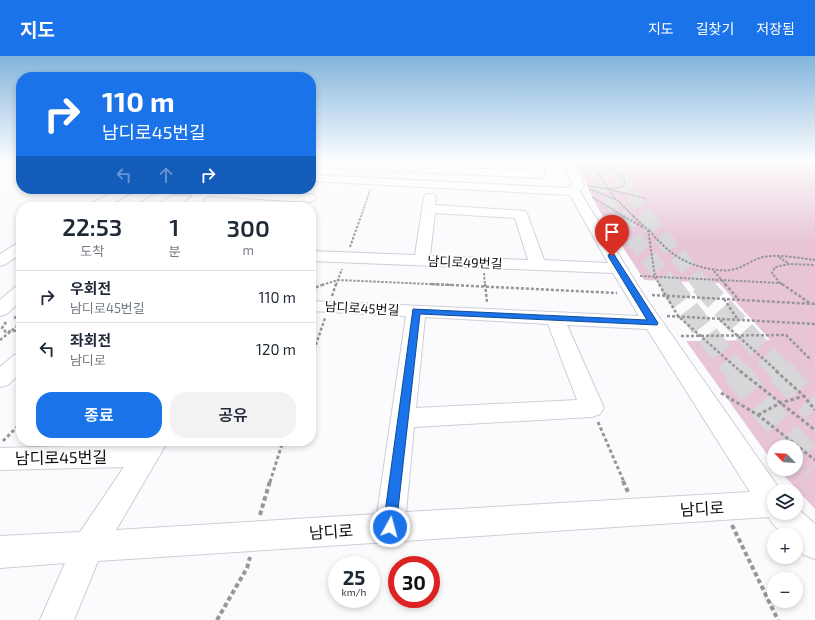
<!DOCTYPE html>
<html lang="ko">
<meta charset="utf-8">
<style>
:root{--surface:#fff;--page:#f2f2f3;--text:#1f2937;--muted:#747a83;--line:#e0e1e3;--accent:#1a73e8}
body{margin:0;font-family:"Exo 2","Noto Sans KR",sans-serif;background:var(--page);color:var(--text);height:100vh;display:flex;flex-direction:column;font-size:15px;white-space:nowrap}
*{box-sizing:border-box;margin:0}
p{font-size:13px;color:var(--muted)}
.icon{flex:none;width:22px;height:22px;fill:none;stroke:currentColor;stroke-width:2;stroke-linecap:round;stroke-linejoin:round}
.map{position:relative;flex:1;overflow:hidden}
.sheet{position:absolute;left:16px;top:146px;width:300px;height:244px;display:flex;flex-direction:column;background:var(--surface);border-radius:16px;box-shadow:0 2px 6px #0003}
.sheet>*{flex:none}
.banner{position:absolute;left:16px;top:16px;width:300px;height:122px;border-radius:16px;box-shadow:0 2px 6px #0003;background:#1a73e8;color:#fff;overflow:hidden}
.needle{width:26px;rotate:295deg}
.controls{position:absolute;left:767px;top:384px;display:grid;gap:8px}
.controls a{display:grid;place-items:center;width:36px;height:36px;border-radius:50%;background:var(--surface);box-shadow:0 2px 6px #0003;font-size:20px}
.speed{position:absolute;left:328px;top:500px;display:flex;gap:8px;font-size:20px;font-weight:700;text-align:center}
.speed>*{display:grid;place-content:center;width:52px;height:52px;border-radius:50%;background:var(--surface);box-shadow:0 2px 6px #0003;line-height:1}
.speed small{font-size:10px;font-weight:400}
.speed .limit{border:6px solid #d22;background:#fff;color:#111}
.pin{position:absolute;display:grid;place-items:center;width:34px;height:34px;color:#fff;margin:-41px -17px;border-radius:50% 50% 50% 0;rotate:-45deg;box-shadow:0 0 4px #0007}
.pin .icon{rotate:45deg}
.me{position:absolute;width:44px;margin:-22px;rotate:7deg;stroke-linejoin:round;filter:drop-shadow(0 0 3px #0008)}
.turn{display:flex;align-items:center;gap:14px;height:84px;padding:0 20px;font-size:18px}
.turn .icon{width:52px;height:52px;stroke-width:2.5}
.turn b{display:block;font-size:28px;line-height:34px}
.lanes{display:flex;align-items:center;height:38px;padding:0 20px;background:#0003;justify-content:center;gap:20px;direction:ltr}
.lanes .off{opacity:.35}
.eta{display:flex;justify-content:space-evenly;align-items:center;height:68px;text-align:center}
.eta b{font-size:24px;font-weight:600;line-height:28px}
.cta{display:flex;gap:8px;margin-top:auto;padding:8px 20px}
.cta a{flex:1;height:46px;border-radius:16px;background:var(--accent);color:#fff;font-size:16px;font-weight:600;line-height:46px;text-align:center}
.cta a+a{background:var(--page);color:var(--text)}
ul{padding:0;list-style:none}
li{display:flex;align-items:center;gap:12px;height:52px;padding:0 20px;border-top:1px solid var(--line)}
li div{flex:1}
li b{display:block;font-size:15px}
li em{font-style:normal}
header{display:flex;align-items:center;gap:24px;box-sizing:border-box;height:56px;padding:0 20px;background:var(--accent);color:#fff}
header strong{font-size:19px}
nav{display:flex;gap:22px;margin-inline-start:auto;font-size:14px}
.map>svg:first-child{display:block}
</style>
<header>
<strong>지도</strong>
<nav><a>지도</a><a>길찾기</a><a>저장됨</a></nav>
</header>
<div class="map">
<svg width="815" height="564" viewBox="0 0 815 564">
<rect width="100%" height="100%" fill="#fbfbfd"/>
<polygon fill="#e7c5d7" points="576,106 815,106 815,453 778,413 796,413 796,391 774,391 774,408 686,285 770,284 719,227 644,224 596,149"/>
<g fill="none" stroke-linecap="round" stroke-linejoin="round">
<g stroke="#d7d7d9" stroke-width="14" stroke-dasharray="14 6" stroke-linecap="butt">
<polyline points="589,106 620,161"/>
<polyline points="609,106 647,161"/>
</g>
<g stroke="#d7d7d9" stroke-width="17" stroke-dasharray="17 8" stroke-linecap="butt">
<polyline points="620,160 638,188 670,229"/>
<polyline points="646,160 656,174 702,229"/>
</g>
<g stroke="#d7d7d9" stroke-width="22" stroke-dasharray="22 10" stroke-linecap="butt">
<polyline points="669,228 736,316"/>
<polyline points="701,228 781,316"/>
</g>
<g stroke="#d7d7d9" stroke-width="27" stroke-dasharray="27 14" stroke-linecap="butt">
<polyline points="735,315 754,340 815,410"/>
<polyline points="780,315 815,353"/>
</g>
<g stroke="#cecdd9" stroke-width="2">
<g id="minor">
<polygon points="338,106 533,115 532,106 542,106 545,119 543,121 539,122 332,112 327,109 328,107"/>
<path d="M564 106H574L584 129 580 136 643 238 781 435H774V457H796V451L815 468V503L804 499 796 491V479H784L772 467 769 461 98 505 74 564H40L65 507 0 512V480L80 476 124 411 0 414V392L139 388 141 385H168L116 474 377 458 406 260 311 255V245L639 260 613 217 311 205V195L415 199 424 141 426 138H434L436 141 435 149 526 155 544 204 608 207 570 139 311 125V119L570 132 572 129ZM435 157 515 162 528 204 430 200ZM425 261 548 268 577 344 416 352ZM567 269 647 273 750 436 406 456 414 371 592 361 600 358 604 352Z"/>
<polygon points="120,133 135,133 133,136 105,151 88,151 90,148"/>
<polygon points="164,133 218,133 310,138 314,139 316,142 314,145 310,146 207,140 196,151 181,151 193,139 173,138 152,151 136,151 138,148"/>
<polygon points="21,186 21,198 6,208 0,210 0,198 16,188"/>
<polygon points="21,230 21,244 7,258 0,260 0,244 15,231"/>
<polygon points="21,297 21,316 8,329 0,331 0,311 14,299"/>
</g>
</g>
<g stroke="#97979a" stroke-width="1.5" stroke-dasharray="2 1" stroke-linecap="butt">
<polyline points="590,106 616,143"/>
<polyline points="606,106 608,110 624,122 625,127 622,131 610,133"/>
<polyline points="588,130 608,133 647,143"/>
<polyline points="589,133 617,144 634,161"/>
<polyline points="592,141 625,161"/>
<polyline points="361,161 370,134"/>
</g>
<g stroke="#97979a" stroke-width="2" stroke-dasharray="2.5 1.5" stroke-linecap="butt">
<polyline points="623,160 644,172"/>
<polyline points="633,160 648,174 655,221 660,229"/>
<path d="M649 174C666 195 683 208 710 213 717 214 724 215 731 214 743 212 751 204 763 201 780 198 798 202 815 204"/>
<polyline points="350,191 361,160"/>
<polyline points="779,201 788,207"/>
<polyline points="714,215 726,229"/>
<polyline points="484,217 485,229"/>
<polyline points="640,220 780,227 772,217 775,211 789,208 815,209"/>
<polyline points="780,227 783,229"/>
<polyline points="322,229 338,224 452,229"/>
<polyline points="336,229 342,213"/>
</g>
<g stroke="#97979a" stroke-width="2.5" stroke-dasharray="3 2" stroke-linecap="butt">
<polyline points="431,228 617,237"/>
<polyline points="485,228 487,246"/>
<polyline points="659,228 678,260 741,316"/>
<polyline points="725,228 739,244"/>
<polyline points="782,228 811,248"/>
<polyline points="311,233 325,228"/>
<polyline points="652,239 815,248"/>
<polyline points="332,240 336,228"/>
<polyline points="724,243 738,264"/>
<polyline points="667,260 815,268"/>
<polyline points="14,262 21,259"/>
<polyline points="720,264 778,316"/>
<polyline points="6,266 2,272 6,276 21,274"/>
<polyline points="681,280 786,279 811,304"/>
<polyline points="0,284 21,267"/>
<polyline points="311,303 325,262"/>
</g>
<g stroke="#97979a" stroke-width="3" stroke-dasharray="3.5 2.5" stroke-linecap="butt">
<polyline points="740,315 815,374"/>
<polyline points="776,315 804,340 815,354"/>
<polyline points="721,337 758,359 815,404"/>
<polyline points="758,359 780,347 804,340"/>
<polyline points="598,366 624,426"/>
<polyline points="3,385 21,367"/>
<polyline points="270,426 283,385"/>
</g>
<g stroke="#97979a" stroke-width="4" stroke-dasharray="4.5 3" stroke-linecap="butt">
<polyline points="623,425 628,436"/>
<polyline points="260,459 270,425"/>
<polyline points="732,469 778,564"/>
<polyline points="217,564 247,512 250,501"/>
</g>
<use href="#minor" fill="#fff" fill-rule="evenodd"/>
</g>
<linearGradient id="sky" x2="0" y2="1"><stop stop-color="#82b5dd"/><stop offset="0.57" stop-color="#fdfdfe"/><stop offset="1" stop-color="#fdfdfe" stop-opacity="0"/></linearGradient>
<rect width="815" height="185" fill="url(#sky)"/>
<polygon fill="#1a73e8" stroke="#114b97" points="609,198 614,198 615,200 658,267 657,269 420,258 396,471 394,476 390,478 385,476 383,471 413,253 647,264 608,200"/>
<g text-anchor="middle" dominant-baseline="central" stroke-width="4" stroke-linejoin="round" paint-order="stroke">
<g font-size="13" fill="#0c0c10" stroke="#fff">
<text transform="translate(465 206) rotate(2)">남디로49번길</text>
<text transform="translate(362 252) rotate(3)">남디로45번길</text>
</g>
<g font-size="16" fill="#0c0c10" stroke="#fff">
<text transform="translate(61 401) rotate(-1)">남디로45번길</text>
<text transform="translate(702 452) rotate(-3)">남디로</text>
<text transform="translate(331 475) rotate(-4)">남디로</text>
</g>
</g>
</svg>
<div class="controls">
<a><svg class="needle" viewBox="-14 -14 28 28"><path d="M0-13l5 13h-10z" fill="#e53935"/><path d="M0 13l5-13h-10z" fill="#747a83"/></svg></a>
<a><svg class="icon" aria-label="layers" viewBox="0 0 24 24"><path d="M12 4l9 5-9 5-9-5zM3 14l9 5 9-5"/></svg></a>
<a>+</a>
<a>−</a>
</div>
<div class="speed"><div>25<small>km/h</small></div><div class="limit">30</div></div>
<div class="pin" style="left:612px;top:200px;background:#d93025"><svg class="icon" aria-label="arrive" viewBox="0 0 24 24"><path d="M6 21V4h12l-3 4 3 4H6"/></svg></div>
<svg class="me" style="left:390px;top:471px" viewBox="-20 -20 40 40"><circle r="17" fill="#1a73e8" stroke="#fff" stroke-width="3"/><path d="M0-11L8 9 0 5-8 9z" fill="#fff"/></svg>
<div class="banner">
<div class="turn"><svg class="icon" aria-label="right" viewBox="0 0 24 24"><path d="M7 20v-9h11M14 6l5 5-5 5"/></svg><div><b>110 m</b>남디로45번길</div></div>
<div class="lanes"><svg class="icon off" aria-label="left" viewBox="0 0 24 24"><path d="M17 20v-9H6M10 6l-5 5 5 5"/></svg><svg class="icon off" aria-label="ahead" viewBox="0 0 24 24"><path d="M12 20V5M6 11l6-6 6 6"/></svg><svg class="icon" aria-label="right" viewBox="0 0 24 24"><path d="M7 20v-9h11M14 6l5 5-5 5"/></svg></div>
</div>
<section class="sheet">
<div class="eta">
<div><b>22:53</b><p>도착</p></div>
<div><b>1</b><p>분</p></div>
<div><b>300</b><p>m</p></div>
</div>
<ul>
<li><svg class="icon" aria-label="right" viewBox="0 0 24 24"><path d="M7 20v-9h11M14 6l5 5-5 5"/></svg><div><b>우회전</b><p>남디로45번길</p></div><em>110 m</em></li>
<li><svg class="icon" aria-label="left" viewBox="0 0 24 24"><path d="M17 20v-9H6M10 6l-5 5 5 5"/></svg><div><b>좌회전</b><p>남디로</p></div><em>120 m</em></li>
</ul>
<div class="cta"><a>종료</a><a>공유</a></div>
</section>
</div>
